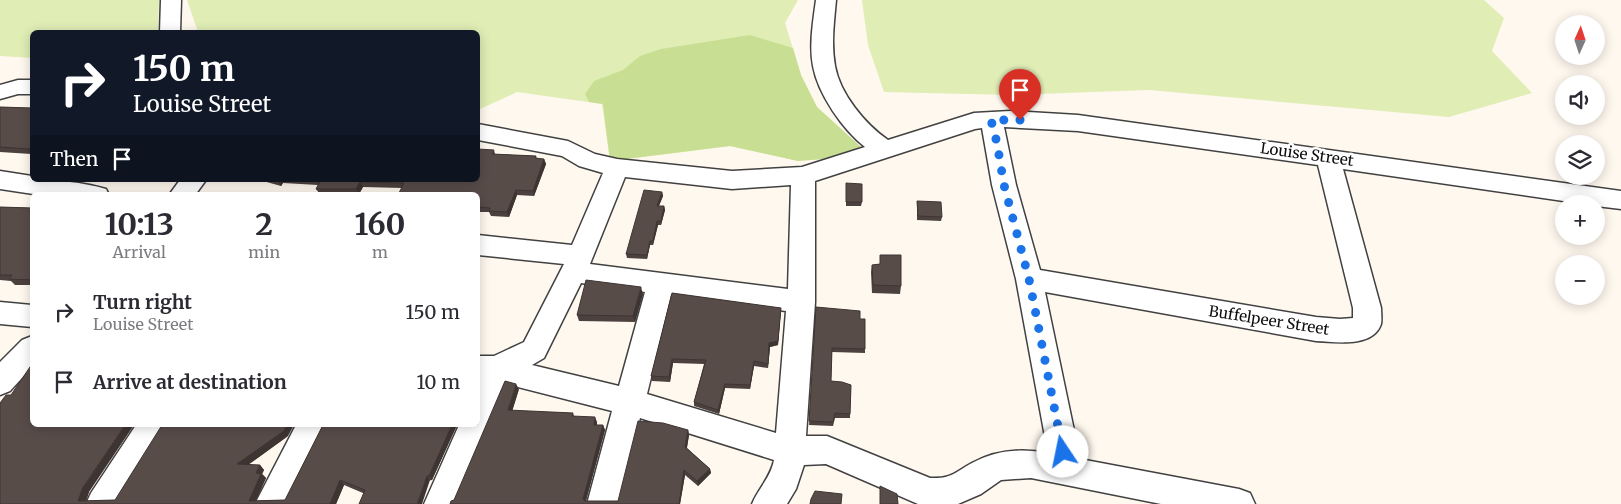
<!DOCTYPE html>
<meta charset="utf-8">
<style>
:root{--surface:#fff;--page:#f7f7f7;--text:#2b2b33;--muted:#7c7c81}
body{margin:0;font-family:Merriweather,serif;background:var(--page);color:var(--text);height:100vh;display:flex;flex-direction:column;font-size:19px;white-space:nowrap}
*{box-sizing:border-box;margin:0}
p{font-size:16px;color:var(--muted)}
.icon{flex:none;width:28px;height:28px;fill:none;stroke:currentColor;stroke-width:2;stroke-linecap:round;stroke-linejoin:round}
.map{position:relative;flex:1;overflow:hidden}
.drawer{position:absolute;left:30px;top:192px;width:450px;height:235px;display:flex;flex-direction:column;background:var(--surface);border-radius:8px;box-shadow:0 2px 12px #0003}
.drawer>*{flex:none}
.banner{position:absolute;left:30px;top:30px;width:450px;height:152px;border-radius:8px;box-shadow:0 2px 12px #0003;background:#111827;color:#fff;overflow:hidden}
.needle{width:32px;rotate:3deg}
.buttons{position:absolute;left:1555px;top:15px;display:grid;gap:10px}
.buttons a{display:grid;place-items:center;width:50px;height:50px;border-radius:50%;background:var(--surface);box-shadow:0 2px 12px #0003;font-size:25px}
.pin{position:absolute;display:grid;place-items:center;width:42px;height:42px;color:#fff;margin:-51px -21px;border-radius:50% 50% 50% 0;rotate:-45deg;box-shadow:0 0 5px #0007}
.pin .icon{rotate:45deg}
.me{position:absolute;width:55px;margin:-28px;rotate:349deg;stroke-linejoin:round;filter:drop-shadow(0 0 4px #0008)}
.turn{display:flex;align-items:center;gap:18px;height:105px;padding:0 20px;font-size:22px}
.turn .icon{width:65px;height:65px;stroke-width:2.5}
.turn b{display:block;font-size:35px;line-height:42px}
.then{display:flex;align-items:center;height:48px;padding:0 20px;background:#0003;gap:10px;font-size:19px}
.eta{display:flex;justify-content:space-evenly;align-items:center;height:85px;text-align:center}
.eta b{font-size:30px;font-weight:700;line-height:35px}
ul{padding:0;list-style:none}
li{display:flex;align-items:center;gap:15px;height:70px;padding:0 20px}
li div{flex:1}
li b{display:block;font-size:19px}
li em{font-style:normal}
.map>svg:first-child{display:block}
</style>
<div class="map">
<svg width="1621" height="504" viewBox="0 0 1621 504">
<rect width="100%" height="100%" fill="#fff8ef"/>
<g fill="#e0edb5">
<polygon points="0,0 159,0 158,32 32,32 32,58 0,56"/>
<polygon points="187,0 798,0 785,23 801,75 817,107 861,147 798,161 730,146 610,161 602,104 517,92 478,110 478,32 198,32"/>
<polygon points="862,0 1484,0 1504,18 1492,51 1532,93 1449,117 1149,90 1011,95 884,92 868,45"/>
</g>
<polygon fill="#c8df93" points="750,35 793,48 801,75 817,107 861,147 839,158 798,161 730,146 610,161 603,104 589,102 585,94 594,81 623,70 640,56 661,49"/>
<g fill="none" stroke-linecap="round" stroke-linejoin="round">
<g stroke="#414141" stroke-width="3">
<g id="minor">
<polygon points="161,0 181,0 180,32 160,32"/>
<path d="M816 0H836C834 22 831 44 835 66 840 94 865 124 888 140L974 113 1010 111 1078 115 1621 191V209L1596 206V204H1584L1343 169 1381 308C1381 313 1382 319 1381 324 1373 348 1335 342 1316 341L1045 292 1080 459 1239 489 1250 493 1255 504H1161L1031 478 1001 480 981 494 958 504H918L826 464 804 465 796 489 787 504H752C758 489 771 477 774 460L640 418 619 504H587L612 411 506 384 456 504H424L459 425H478V356H494L524 342 564 264 478 255V235L572 245 603 173 579 166 562 156 478 140V124L568 141 595 154 617 159 732 171 802 167 865 147C843 130 818 94 813 66 809 45 813 22 816 0ZM1004 127 1078 131 1318 165 1353 308V318L1340 319 1316 317 1040 270 1016 185ZM982 128 992 185 1016 279 1048 453C1022 448 996 450 972 463 955 472 952 479 930 478L827 436H806L815 302V181L975 129ZM625 177 732 189 791 185 788 289 590 264ZM581 283 645 292 619 386 532 365 544 358ZM671 295 786 311 776 433 647 394Z"/>
<polygon points="18,80 32,80 32,94 18,94 0,99 0,85"/>
<path d="M0 171 32 176V180C57 180 82 182 106 189L109 195H40L0 189Z"/>
<polygon points="180,180 206,180 195,195 169,195"/>
<polygon points="0,302 32,305 32,327 0,324"/>
<polygon points="32,336 32,367 10,391 0,395 0,362 22,340"/>
<polygon points="136,425 168,425 120,504 86,504 91,493"/>
<polygon points="296,425 327,425 288,504 255,504"/>
</g>
</g>
<use href="#minor" fill="#fff" fill-rule="evenodd"/>
</g>
<g fill="#4c413f">
<polygon points="0,107 32,108 32,155 31,154 0,152"/>
<polygon points="494,150 495,154 536,156 537,159 544,159 546,164 534,196 517,195 509,217 491,216 489,212 478,212 478,195 402,188 363,187 359,194 319,193 316,189 318,185 283,183 281,186 263,181 244,180 478,180"/>
<polygon points="846,183 862,202 861,206 846,206"/>
<polygon points="662,192 663,196 659,206 664,206 665,210 661,225 658,225 653,245 650,245 647,259 627,258 626,254"/>
<polygon points="917,201 942,217 941,221 917,220"/>
<polygon points="0,207 32,208 32,285 15,285 11,281 0,280"/>
<polygon points="880,255 901,286 900,294 872,293 871,272 872,265 880,264"/>
<polygon points="672,293 781,308 778,345 770,347 768,368 754,366 750,389 725,388 719,414 694,406 694,402 704,364 673,363 670,382 652,381 651,376"/>
<polygon points="643,294 635,322 579,321 577,315"/>
<polygon points="816,307 860,319 865,349 865,353 832,352 831,381 851,385 850,418 835,418 833,426 809,425"/>
<polygon points="519,389 512,411 573,413 574,416 597,422 597,425 603,425 605,430 586,501 618,501 688,430 689,435 687,448 710,469 711,473 698,486 685,475 680,504 450,504 454,500"/>
<polygon points="11,395 89,492 86,501 115,500 288,436 248,465 260,465 264,470 262,474 266,478 256,501 285,500 323,425 457,425 432,480 363,493 344,485 336,504 0,504"/>
</g>
<g fill="#3e3533">
<polygon points="544,159 546,164 534,196 533,191"/>
<polygon points="279,180 281,180 283,183 281,186 278,181"/>
<polygon points="360,182 363,187 359,194 356,189"/>
<polygon points="516,190 517,195 509,217 507,212"/>
<polygon points="662,192 663,196 657,210 657,206"/>
<polygon points="664,206 665,210 661,225 661,221"/>
<polygon points="657,221 658,225 653,245 653,241"/>
<polygon points="650,241 650,245 647,259 647,255"/>
<polygon points="641,287 643,294 635,322 633,316"/>
<polygon points="781,308 778,345 770,347 768,368 769,343"/>
<polygon points="672,359 673,363 670,382 669,377"/>
<polygon points="754,361 754,366 750,389 750,385"/>
<polygon points="516,384 519,389 511,415 508,410"/>
<polygon points="725,384 725,388 719,414 718,410"/>
<polygon points="595,417 597,422 596,430 594,425"/>
<polygon points="125,425 134,425 89,492 85,504 78,501 83,487"/>
<polygon points="287,425 294,425 288,436 242,469 237,464"/>
<polygon points="452,425 457,425 432,480 429,476"/>
<polygon points="603,425 605,430 585,504 583,499"/>
<polygon points="688,430 689,435 686,452 685,447"/>
<polygon points="260,465 264,470 262,474 266,478 254,504 249,501 256,473"/>
<polygon points="710,469 711,473 698,486 697,481"/>
<polygon points="684,470 685,475 680,504 679,504"/>
<polygon points="427,476 430,480 422,504 417,504"/>
<polygon points="340,480 344,485 336,504 330,504"/>
</g>
<g fill="#584c49" stroke="#3e3533">
<polygon points="0,107 32,108 32,151 28,151 30,149 0,147"/>
<polygon points="478,149 494,150 492,154 536,156 535,158 544,159 533,191 516,190 507,212 489,211 490,208 478,207 478,195 398,195 404,183 360,182 356,189 316,189 321,180 316,180 478,180"/>
<polygon points="846,183 862,184 862,202 846,202"/>
<polygon points="644,190 662,192 657,206 664,206 661,221 657,221 653,241 650,241 647,255 626,254"/>
<polygon points="917,201 941,202 942,217 918,216"/>
<polygon points="0,207 32,208 32,280 9,279 12,275 0,275"/>
<polygon points="880,255 901,255 901,286 873,285 872,265 880,264"/>
<polygon points="586,280 641,287 633,316 577,315"/>
<polygon points="672,293 781,308 778,341 769,343 768,364 754,361 750,385 725,384 718,410 694,402 706,360 672,359 669,377 651,376"/>
<polygon points="816,307 860,311 860,319 865,319 865,349 832,348 831,381 842,382 851,385 850,414 835,413 833,422 809,421"/>
<polygon points="32,364 32,425 125,425 83,487 78,501 115,500 162,425 287,425 284,431 237,464 260,465 256,473 261,474 249,501 285,500 323,425 452,425 429,476 427,476 417,504 359,504 365,490 340,480 330,504 0,504 0,403 6,395 11,395"/>
<polygon points="505,381 516,384 508,410 573,413 572,416 595,417 594,425 603,425 583,499 585,501 618,501 638,421 663,423 688,430 685,447 710,469 697,481 684,470 679,504 450,504 451,501 454,500"/>
<polygon points="880,486 897,494 898,504 880,504"/>
<polygon points="815,491 842,494 841,504 810,504 811,499"/>
</g>
<g fill="none" stroke-linecap="round" stroke-linejoin="round">
<polyline stroke="#1a73e8" stroke-width="9" stroke-dasharray="0 16.2" points="1020,120 991,120 997,143 1004,185 1029,279 1063,452"/>
</g>
<g text-anchor="middle" dominant-baseline="central" stroke-width="5" stroke-linejoin="round" paint-order="stroke">
<g font-size="15" fill="#0e0e0e" stroke="#fff">
<text transform="translate(1307 154) rotate(8)">Louise Street</text>
<text transform="translate(1269 320) rotate(9)">Buffelpeer Street</text>
</g>
</g>
</svg>
<div class="buttons">
<a><svg class="needle" viewBox="-14 -14 28 28"><path d="M0-13l5 13h-10z" fill="#e53935"/><path d="M0 13l5-13h-10z" fill="#7c7c81"/></svg></a>
<a><svg class="icon" aria-label="sound" viewBox="0 0 24 24"><path d="M4 9h4l5-4v14l-5-4H4zM17 9q2 3 0 6"/></svg></a>
<a><svg class="icon" aria-label="layers" viewBox="0 0 24 24"><path d="M12 4l9 5-9 5-9-5zM3 14l9 5 9-5"/></svg></a>
<a>+</a>
<a>−</a>
</div>
<div class="pin" style="left:1020px;top:120px;background:#d93025"><svg class="icon" aria-label="arrive" viewBox="0 0 24 24"><path d="M6 21V4h12l-3 4 3 4H6"/></svg></div>
<svg class="me" style="left:1063px;top:452px" viewBox="-20 -20 40 40"><circle r="19" fill="#fff"/><path d="M0-13L10 11 0 6-10 11z" fill="#1a73e8"/></svg>
<div class="banner">
<div class="turn"><svg class="icon" aria-label="right" viewBox="0 0 24 24"><path d="M7 20v-9h11M14 6l5 5-5 5"/></svg><div><b>150 m</b>Louise Street</div></div>
<div class="then">Then<svg class="icon" aria-label="arrive" viewBox="0 0 24 24"><path d="M6 21V4h12l-3 4 3 4H6"/></svg></div>
</div>
<section class="drawer">
<div class="eta">
<div><b>10:13</b><p>Arrival</p></div>
<div><b>2</b><p>min</p></div>
<div><b>160</b><p>m</p></div>
</div>
<ul>
<li><svg class="icon" aria-label="right" viewBox="0 0 24 24"><path d="M7 20v-9h11M14 6l5 5-5 5"/></svg><div><b>Turn right</b><p>Louise Street</p></div><em>150 m</em></li>
<li><svg class="icon" aria-label="arrive" viewBox="0 0 24 24"><path d="M6 21V4h12l-3 4 3 4H6"/></svg><div><b>Arrive at destination</b></div><em>10 m</em></li>
</ul>
</section>
</div>
